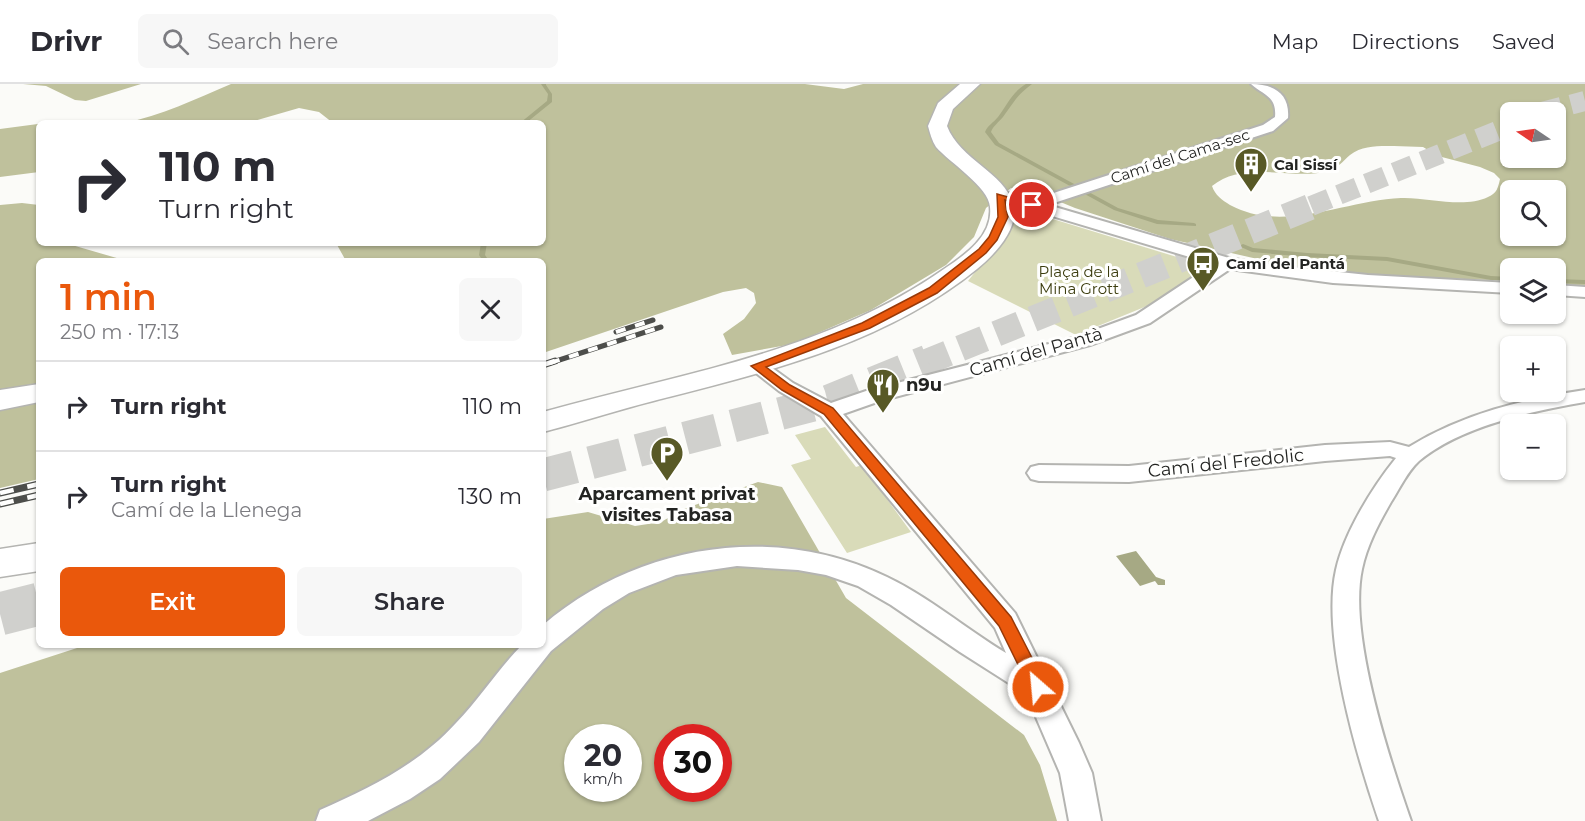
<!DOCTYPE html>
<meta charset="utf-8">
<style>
:root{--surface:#fff;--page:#f7f7f7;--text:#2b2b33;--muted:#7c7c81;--line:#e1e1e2;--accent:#ea580c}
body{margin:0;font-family:Montserrat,sans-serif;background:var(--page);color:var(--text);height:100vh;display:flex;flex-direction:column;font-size:22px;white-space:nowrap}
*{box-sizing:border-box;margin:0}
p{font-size:20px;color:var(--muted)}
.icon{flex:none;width:33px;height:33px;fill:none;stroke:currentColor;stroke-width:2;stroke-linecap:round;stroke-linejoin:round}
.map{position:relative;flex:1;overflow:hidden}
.details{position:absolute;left:36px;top:174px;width:510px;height:390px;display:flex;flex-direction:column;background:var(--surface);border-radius:9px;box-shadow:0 2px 4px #0004}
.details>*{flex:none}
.banner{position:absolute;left:36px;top:36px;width:510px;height:126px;border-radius:9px;box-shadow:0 2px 4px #0004;background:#fff;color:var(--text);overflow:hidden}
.needle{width:39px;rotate:283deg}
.fabs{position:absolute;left:1500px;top:18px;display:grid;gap:12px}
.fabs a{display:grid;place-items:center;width:66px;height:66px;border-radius:9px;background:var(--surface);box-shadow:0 2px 4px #0004;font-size:30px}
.speed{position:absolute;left:564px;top:640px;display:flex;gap:12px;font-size:30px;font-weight:700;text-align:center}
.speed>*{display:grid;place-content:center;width:78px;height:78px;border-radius:50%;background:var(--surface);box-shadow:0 2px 4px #0004;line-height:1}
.speed small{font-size:15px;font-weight:400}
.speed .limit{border:9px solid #d22;background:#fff;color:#111}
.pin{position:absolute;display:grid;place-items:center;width:51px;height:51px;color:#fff;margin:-26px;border:3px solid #fff;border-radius:50%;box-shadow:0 2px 6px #0007}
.me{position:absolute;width:66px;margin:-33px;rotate:333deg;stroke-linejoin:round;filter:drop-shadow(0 0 4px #0008)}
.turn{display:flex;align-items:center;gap:21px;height:126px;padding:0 24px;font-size:27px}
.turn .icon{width:78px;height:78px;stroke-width:2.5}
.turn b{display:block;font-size:42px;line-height:51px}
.round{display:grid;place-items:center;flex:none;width:63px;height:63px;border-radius:9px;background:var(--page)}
.summary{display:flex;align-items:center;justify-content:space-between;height:102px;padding:0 24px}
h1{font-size:36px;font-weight:600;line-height:45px;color:var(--accent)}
.cta{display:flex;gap:12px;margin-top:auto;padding:12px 24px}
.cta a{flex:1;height:69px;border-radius:9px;background:var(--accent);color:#fff;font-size:24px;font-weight:600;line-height:69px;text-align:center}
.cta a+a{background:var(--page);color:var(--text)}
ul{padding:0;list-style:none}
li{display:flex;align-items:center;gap:18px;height:90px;padding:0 24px;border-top:2px solid var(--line)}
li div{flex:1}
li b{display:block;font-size:22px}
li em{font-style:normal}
header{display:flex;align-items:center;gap:36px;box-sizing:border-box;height:84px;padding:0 30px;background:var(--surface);border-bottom:2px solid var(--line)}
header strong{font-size:28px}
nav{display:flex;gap:33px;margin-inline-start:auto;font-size:21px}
.search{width:420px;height:54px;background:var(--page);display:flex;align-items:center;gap:15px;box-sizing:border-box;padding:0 21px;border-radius:9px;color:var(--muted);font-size:22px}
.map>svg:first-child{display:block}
</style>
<header>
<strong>Drivr</strong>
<div class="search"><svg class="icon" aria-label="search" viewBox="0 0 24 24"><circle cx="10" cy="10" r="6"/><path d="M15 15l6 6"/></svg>Search here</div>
<nav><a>Map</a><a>Directions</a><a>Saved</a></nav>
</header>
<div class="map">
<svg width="1585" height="737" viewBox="0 0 1585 737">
<rect width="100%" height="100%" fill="#fbfbf8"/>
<g fill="#d9dbb9">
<polygon points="1020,125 1190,177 1193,185 1190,201 1169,213 1076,251 968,197 998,159"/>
<polygon points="825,343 856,383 862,381 911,448 847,469 791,381 811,375 795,351"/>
</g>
<g fill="#bfc19c" fill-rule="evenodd">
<polygon points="23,0 141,0 86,17 75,16 46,2"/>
<path d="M231 0H805L844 5 863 0H1585V203L1556 201V184H1510V197L1372 191 1288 182 1170 155 1075 124 1036 108 1011 104 986 124 974 153 946 181 871 226 793 260 732 271 723 250 744 235 756 219 754 209 746 204 723 208 543 269V177H346L336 159H543V39H333L319 28 299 24 247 39H123C162 32 195 15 231 0ZM1510 28H1556V74H1510ZM1394 62 1423 63 1438 72 1480 83 1494 89 1500 95C1498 104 1497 109 1488 113 1463 125 1428 113 1401 114 1345 116 1284 150 1230 121 1222 116 1215 111 1212 102 1245 75 1293 97 1328 87 1337 85 1343 77 1350 71 1363 61 1379 62 1394 62ZM1510 106H1556V152H1510Z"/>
<polygon points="68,36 93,39 39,39 39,88 0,93 0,45"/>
<polygon points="22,119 39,121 39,159 65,159 127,177 39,177 39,395 0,404 0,121"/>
<path d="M758 398 782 403 846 514 1024 651 1040 681 1057 737H0V589L77 564 102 561H543V435L588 428 635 442 661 438 684 425ZM578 654H628V705H578ZM668 654H718V705H668Z"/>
</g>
<polygon fill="#a6a984" points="1136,467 1156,493 1165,496 1165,501 1158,501 1155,497 1140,502 1116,472"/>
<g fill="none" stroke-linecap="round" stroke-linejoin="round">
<g fill="#a6a984" fill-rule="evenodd">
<polygon points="541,0 546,0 546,1 552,10 552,18 526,39 520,39 547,17 548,10"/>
<path d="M1026 0H1032C1016 12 1015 17 1003 33 999 38 993 42 991 48L999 59 1118 124 1158 136 1194 139 1196 140V142L1157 140 1114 126 995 61 985 48C988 41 993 39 998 33 1007 21 1012 8 1026 0Z"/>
<polygon points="481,159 487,159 485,171 489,177 483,177 479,171"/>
<polygon points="1243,160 1253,164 1307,169 1387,173 1491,192 1510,193 1510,197 1491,196 1387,177 1307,173 1252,168 1241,163 1241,161"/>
<polygon points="1556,195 1585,196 1585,200 1556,199"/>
</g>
<g stroke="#d0d0cd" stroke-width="20" stroke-dasharray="20 10" stroke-linecap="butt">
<polyline points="1542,28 1585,17"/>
<polyline points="1311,122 1510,42"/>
</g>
<polyline stroke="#d0d0cd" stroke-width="26" stroke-dasharray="26 13" stroke-linecap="butt" points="924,279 1315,121"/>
<polyline stroke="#d0d0cd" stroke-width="33" stroke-dasharray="33 16" stroke-linecap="butt" points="543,391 829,317 928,277"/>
<polyline stroke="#d0d0cd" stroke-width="43" stroke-dasharray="43 21" stroke-linecap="butt" points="0,530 39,520"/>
<g stroke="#b4b4b1" stroke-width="4">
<g id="street">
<path d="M1251 0C1273 0 1290 9 1288 34L1273 47 1048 121 1229 174 1262 180 1368 191 1510 199V209L1333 199 1230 185 1150 239 1090 261 880 317 843 330 1015 529 1079 659 1092 689 1101 737H1069L1060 689 1026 610 960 568 891 521 858 502 826 491 798 486 737 482 676 491 629 509 603 525 551 567 479 658 440 695 410 715 368 737H316L320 726C370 704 419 680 456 639 480 614 498 585 522 561H543V541C637 460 774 438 887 493 929 513 966 545 1006 569L995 544 821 332 779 307 747 282 750 278H764L793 299 831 319 866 307 1076 253 1136 231 1213 180 995 115 992 112 1000 107 1032 116 1263 41 1275 33C1277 12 1263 11 1251 0Z"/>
<polygon points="1556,201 1585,203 1585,213 1556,211"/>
<path d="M1585 306V318C1533 327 1461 342 1419 377 1407 388 1400 404 1391 418 1379 439 1367 461 1362 485 1348 550 1389 674 1411 737H1379C1357 673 1321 552 1336 486 1344 449 1372 404 1396 374L1390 372 1325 377 1129 398 1039 397 1031 395 1027 389 1031 383 1039 381 1129 382 1325 361 1390 358 1409 363C1462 330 1524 315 1585 306Z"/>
</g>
</g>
<g stroke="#b4b4b1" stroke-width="3">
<g id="secondary">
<path d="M960 0H980L953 25 947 42C960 76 1004 88 1013 120 1020 145 994 171 977 185 884 260 770 287 657 316 618 326 581 338 543 348V328C681 289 824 269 944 185 965 171 993 152 990 123 989 103 949 78 936 63 932 57 930 49 928 42L938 19Z"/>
<polygon points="39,300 39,318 0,326 0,306"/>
<polygon points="39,459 39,487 0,493 0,465"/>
</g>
</g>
<use href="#street" fill="#fff" fill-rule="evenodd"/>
<use href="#secondary" fill="#fff" fill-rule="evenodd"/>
<g stroke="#4d4e4b" stroke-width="5">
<g id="rail-far1">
<polyline points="616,248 653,236"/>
<polyline points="550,279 661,243"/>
</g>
</g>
<g stroke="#4d4e4b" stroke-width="7">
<g id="rail">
<polyline points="543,281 555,277"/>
<polyline points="0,409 39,400"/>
<polyline points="0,420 39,411"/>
</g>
</g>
<use href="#rail-far1" stroke="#fffffe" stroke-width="4" stroke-dasharray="10" stroke-linecap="butt"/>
<use href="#rail" stroke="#fffffe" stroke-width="4.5" stroke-dasharray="14" stroke-linecap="butt"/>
</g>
<polygon fill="#ea580c" stroke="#983908" stroke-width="1.5" points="997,110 1037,121 1032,124 1005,116 1008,133 997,156 986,169 937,209 870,244 766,283 790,301 833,324 1011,533 1047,603 1045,609 1038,611 1032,609 999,542 824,330 782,306 751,282 862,239 929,204 979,165 989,153 998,133"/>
<defs>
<g id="building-pin" transform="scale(1.725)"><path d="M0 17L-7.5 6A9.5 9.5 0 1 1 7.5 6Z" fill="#585926" stroke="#fffffe"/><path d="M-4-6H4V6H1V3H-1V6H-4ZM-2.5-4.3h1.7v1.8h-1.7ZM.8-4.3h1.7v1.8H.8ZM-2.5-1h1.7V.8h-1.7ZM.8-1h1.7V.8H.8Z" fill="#fff"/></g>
<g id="bus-pin" transform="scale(1.725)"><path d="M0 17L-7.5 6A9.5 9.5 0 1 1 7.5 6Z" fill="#585926" stroke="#fffffe"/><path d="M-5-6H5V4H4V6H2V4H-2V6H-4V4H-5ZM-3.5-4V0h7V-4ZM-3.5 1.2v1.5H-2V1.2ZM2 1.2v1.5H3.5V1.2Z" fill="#fff"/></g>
<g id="restaurant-pin" transform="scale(1.725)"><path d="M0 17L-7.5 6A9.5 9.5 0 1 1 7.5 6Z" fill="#585926" stroke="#fffffe"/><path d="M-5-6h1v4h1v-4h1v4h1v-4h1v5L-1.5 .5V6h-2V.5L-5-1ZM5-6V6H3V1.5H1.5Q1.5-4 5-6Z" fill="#fff"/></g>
<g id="parking-pin" transform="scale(1.725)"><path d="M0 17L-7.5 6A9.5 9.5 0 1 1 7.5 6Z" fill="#585926" stroke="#fffffe"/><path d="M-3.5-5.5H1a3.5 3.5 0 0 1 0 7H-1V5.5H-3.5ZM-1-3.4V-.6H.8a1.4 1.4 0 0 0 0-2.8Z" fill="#fff"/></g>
</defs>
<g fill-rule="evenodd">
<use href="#building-pin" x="1251" y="80"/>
<use href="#bus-pin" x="1203" y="179"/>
<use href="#restaurant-pin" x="883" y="301"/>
<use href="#parking-pin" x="667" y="369"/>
</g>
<g text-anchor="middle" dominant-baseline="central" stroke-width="6" stroke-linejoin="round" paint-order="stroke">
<g font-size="15" fill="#232422" stroke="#fffffe">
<text transform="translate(1180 72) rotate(-18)">Camí del Cama-sec</text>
</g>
<g font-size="15" font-weight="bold" fill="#232422" stroke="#fffffe" text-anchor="start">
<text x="1274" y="80">Cal Sissí</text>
<text x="1226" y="179">Camí del Pantá</text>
</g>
<g font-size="15" fill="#3c3d0f" stroke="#fffffe">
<text x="1079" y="187">Plaça de la<tspan x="1079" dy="17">Mina Grott</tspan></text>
</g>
<g font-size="18" fill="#232422" stroke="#fffffe">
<text transform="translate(1036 268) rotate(-16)">Camí del Pantà</text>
<text transform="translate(1226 379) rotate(-6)">Camí del Fredolic</text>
</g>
<g font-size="18" font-weight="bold" fill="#232422" stroke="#fffffe" text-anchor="start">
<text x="906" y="301">n9u</text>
<text x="667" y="410" text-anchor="middle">Aparcament privat<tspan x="667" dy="21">visites Tabasa</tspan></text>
</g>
</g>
</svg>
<div class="fabs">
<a><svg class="needle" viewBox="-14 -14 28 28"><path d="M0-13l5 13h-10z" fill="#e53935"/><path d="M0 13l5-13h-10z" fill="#7c7c81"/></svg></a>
<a><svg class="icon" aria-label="search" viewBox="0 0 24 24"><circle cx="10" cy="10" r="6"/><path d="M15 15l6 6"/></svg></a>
<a><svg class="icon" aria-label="layers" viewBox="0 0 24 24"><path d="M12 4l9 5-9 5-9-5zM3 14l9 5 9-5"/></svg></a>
<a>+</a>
<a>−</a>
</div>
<div class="speed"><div>20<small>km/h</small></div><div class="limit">30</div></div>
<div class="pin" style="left:1032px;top:121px;background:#d93025"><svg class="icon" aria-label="arrive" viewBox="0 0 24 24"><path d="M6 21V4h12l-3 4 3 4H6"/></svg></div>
<svg class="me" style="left:1038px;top:603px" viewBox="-20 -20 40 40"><circle r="17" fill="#ea580c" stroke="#fff" stroke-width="3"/><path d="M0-11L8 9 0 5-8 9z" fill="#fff"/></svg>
<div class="banner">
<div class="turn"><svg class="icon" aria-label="right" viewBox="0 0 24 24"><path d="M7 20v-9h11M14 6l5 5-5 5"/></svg><div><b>110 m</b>Turn right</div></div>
</div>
<section class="details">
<div class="summary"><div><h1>1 min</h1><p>250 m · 17:13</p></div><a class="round"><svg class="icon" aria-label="close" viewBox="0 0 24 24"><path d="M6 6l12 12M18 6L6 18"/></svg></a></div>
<ul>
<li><svg class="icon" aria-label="right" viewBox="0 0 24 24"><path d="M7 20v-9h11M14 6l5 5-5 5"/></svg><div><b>Turn right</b></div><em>110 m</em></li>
<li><svg class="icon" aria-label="right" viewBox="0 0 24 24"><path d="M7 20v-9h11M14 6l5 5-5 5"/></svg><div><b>Turn right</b><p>Camí de la Llenega</p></div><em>130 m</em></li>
</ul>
<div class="cta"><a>Exit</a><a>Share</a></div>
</section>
</div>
